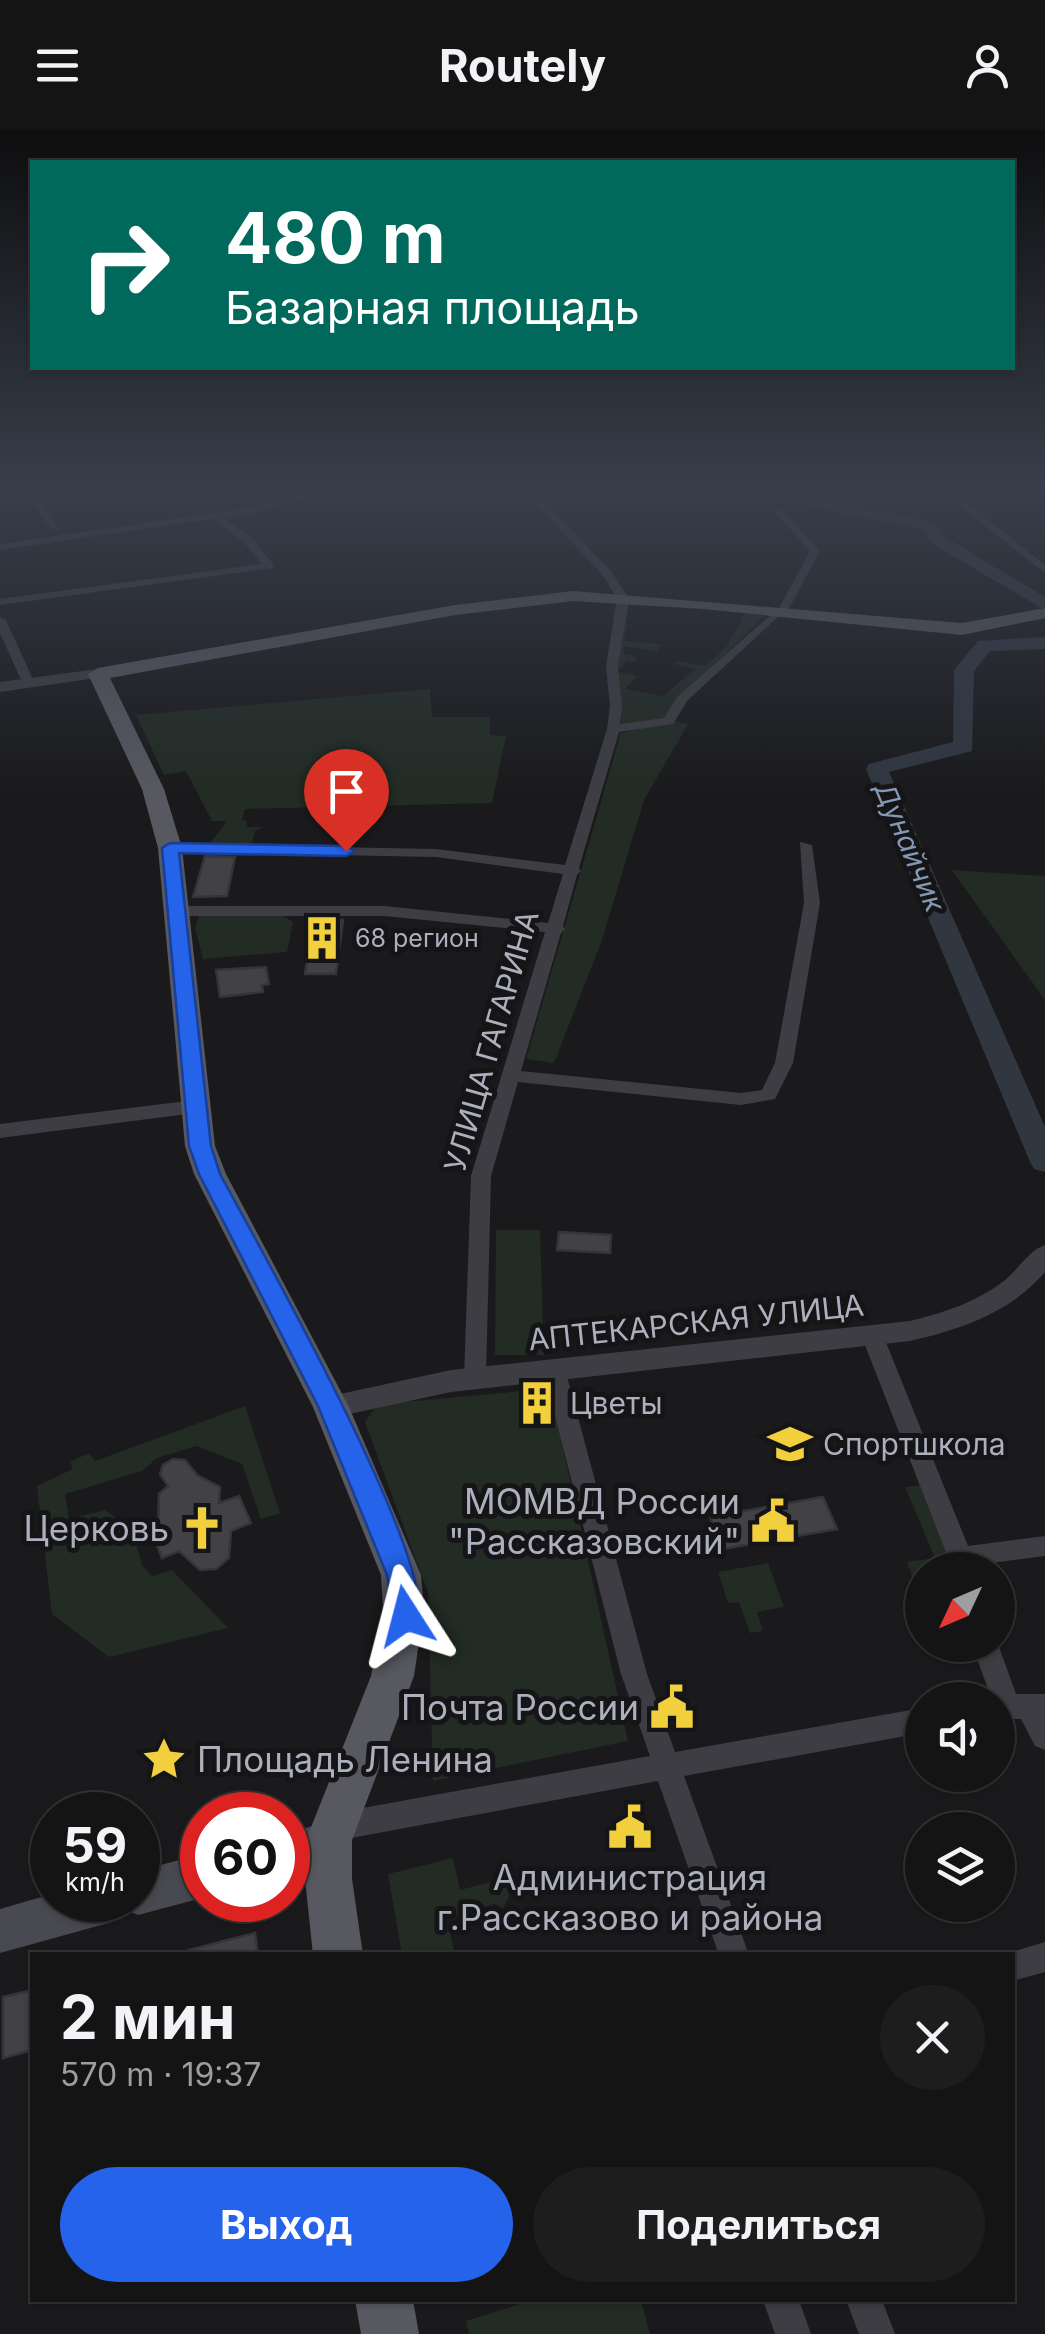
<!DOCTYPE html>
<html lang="ru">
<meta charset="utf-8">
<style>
:root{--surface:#141415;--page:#1d1d1e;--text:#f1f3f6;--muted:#9d9ea0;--line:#333334;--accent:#2563eb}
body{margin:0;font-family:Inter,sans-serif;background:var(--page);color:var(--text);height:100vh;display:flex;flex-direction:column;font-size:38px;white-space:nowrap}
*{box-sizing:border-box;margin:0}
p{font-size:32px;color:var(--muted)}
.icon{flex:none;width:55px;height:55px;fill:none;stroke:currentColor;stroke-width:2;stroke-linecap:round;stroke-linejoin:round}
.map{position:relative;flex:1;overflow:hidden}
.drawer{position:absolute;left:30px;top:1822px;width:985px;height:350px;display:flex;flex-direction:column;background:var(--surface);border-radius:0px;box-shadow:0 2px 8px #0004,0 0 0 2px var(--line)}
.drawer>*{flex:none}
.hud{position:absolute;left:30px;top:30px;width:985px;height:210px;border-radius:0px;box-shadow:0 2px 8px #0004,0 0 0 2px var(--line);background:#00695c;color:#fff;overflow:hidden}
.needle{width:65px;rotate:226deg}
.controls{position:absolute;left:905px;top:1422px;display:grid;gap:20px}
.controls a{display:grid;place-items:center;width:110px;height:110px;border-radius:50%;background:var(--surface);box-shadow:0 2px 8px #0004,0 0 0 2px var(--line);font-size:50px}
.speed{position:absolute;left:30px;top:1662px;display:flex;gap:20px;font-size:50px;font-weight:700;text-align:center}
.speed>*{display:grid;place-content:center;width:130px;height:130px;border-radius:50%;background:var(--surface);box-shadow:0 2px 8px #0004,0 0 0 2px var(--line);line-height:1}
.speed small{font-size:25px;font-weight:400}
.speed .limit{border:15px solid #d22;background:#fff;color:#111}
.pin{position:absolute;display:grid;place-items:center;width:85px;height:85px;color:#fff;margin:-102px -42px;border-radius:50% 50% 50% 0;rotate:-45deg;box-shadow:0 0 10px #0007}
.pin .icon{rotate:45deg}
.me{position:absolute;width:110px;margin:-55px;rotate:351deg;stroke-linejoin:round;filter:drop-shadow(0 0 8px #0008)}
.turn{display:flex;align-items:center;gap:35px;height:210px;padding:0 30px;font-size:45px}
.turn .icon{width:130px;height:130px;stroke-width:2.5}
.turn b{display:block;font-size:70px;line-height:85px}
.round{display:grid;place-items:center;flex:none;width:105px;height:105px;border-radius:52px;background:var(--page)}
.headline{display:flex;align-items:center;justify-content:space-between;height:170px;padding:0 30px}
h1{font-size:60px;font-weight:700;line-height:75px}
.cta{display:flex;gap:20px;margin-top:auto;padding:20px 30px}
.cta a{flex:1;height:115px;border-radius:60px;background:var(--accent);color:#fff;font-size:40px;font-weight:700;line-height:115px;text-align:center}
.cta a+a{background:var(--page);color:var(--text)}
header{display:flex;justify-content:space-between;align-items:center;height:130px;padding:0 30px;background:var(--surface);font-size:45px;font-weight:700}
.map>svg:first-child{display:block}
</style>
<header><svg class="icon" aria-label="menu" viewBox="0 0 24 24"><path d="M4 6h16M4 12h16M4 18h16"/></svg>Routely<svg class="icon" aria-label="person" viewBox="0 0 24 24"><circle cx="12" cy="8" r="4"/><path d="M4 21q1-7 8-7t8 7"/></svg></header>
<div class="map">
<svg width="1045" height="2204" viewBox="0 0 1045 2204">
<rect width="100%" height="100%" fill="#1a1a1c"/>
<g fill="#222b24">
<polygon points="635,472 703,476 629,475 625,511 661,514 657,521 624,516 623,524 638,527 634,532 627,531 617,542 637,546 625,559 663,566 695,539 675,534 678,531 705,536 727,516 747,480 765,485 679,569 666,590 622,597 616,543 627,476"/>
<polygon points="430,559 432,587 490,587 490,605 506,606 492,673 245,679 242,690 247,691 246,697 263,697 255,701 251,718 211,712 227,691 212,691 186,641 164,645 136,585"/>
<polygon points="674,591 688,594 644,670 602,810 554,933 526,929 621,603"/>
<polygon points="952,740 1045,746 1045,870"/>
<polygon points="280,784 293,792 287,822 203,829 195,798 199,786"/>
<polygon points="496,1100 540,1100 544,1225 495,1225"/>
<polygon points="544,1259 550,1263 554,1277 628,1611 433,1651 428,1463 365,1292 374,1279 383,1274"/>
<polygon points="245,1276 280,1383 261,1389 242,1334 197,1316 157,1328 142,1341 65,1364 69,1389 105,1380 132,1400 142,1435 152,1446 172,1440 228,1498 109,1527 52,1484 37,1356 73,1339 70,1332 89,1323 95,1331"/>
<polygon points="925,1355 957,1440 922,1440 922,1454 915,1455 907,1432 935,1428 905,1357"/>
<polygon points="768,1433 784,1477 757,1482 763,1501 750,1503 739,1472 728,1473 718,1442"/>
<polygon points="453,1728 460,1760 502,1749 515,1756 503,1778 495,1774 447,1787 455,1825 402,1825 388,1744"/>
<polygon points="533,2170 641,2170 650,2204 469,2204 466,2191"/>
</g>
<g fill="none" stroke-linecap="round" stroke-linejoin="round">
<g fill="#303741" fill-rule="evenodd">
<polygon points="784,355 802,355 822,369 935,393 943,406 1045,467 1045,480 931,413 923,400 811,376"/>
<polygon points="1045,507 1045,519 990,521 974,541 972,621 889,642 1045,997 1045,1042 1034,1039 1030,1032 866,639 869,634 953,612 954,540 978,511"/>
</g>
</g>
<g fill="#424246" stroke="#353438" stroke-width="2.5">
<polygon points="205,726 235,727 227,766 193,767"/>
<polygon points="313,790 343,790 336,844 305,844"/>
<polygon points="266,837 269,854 262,855 263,862 220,867 216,840"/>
<polygon points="559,1102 611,1105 610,1123 557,1120"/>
<polygon points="173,1329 185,1330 197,1345 220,1357 219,1373 239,1366 251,1393 231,1401 229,1428 216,1439 200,1440 179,1421 162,1428 151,1399 158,1396 159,1364 168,1356 160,1344 163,1335"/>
<polygon points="823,1367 837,1399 722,1419 710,1387"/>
<polygon points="255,1803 258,1825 189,1825 189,1820"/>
<polygon points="32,1860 32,1920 3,1928 3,1867"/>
</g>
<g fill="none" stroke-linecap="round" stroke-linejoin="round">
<g fill="#3d3d43" fill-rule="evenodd">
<polygon points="21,355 31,355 59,399 51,399"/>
<polygon points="337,355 352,355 259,382 223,388 251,407 273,434 273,438 0,475 0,469 262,434 243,411 212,389 0,420 0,414 255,377"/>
<polygon points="518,355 528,355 610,440 629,468 618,537 622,576 620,594 664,588 678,566 779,478 810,421 775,383 775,379 781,379 820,421 786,484 780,485 687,571 673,594 619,602 579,738 581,741 577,745 563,796 565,799 561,803 521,941 741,963 762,960 775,933 804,773 800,712 812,715 820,773 793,933 775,969 741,975 518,952 491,1046 486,1248 483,1254 467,1254 464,1248 471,1046 545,802 384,786 177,786 169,781 177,776 384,776 548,793 563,744 436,727 170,722 163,718 170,714 436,719 565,735 607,599 610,576 606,537 617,468 602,444"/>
<polygon points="836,355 846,355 847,356 842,359"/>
<polygon points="933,355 944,355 1045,435 1045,443"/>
<polygon points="0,487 6,490 35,554 33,557 23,554 0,503"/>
<polygon points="872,1197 880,1199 883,1205 968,1416 1045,1406 1045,1426 976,1435 977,1440 953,1440 861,1205 864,1199"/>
<polygon points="554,1231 562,1233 565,1239 647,1544 675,1622 922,1578 922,1603 684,1646 749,1825 719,1825 658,1651 335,1711 325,1707 321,1697 325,1687 335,1683 650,1626 621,1544 543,1239 546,1233"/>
<polygon points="998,1514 1016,1564 1045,1564 1045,1620 1035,1616 1021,1589 998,1589 998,1570 988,1570 991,1567 972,1515"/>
<polygon points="1045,1812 1045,1842 1012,1851 1012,1825 1002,1825"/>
<polygon points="763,2170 799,2170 811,2204 775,2204"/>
<polygon points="846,2170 882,2170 895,2204 859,2204"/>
</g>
<g fill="#3d3d43" fill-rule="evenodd">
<polygon points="98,539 106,544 103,547 0,562 0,552"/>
<polygon points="195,970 203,972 206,977 203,982 0,1008 0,994"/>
<path d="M1045 1115V1142C1010 1183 961 1199 910 1211L451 1262 331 1288 321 1285 317 1277 321 1269 331 1266 451 1240 910 1191C944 1183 976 1172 1004 1151 1018 1140 1029 1120 1045 1115Z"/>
</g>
<g fill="#494a51" fill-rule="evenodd">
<polygon points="327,1692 342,1698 348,1713 342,1728 288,1745 288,1703"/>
<polygon points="202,1724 202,1768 138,1785 129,1781 112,1792 0,1823 0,1779 52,1764 52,1770 138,1770 138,1741"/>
</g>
<g fill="#575860" fill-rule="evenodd">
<polygon points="573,461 962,493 1045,478 1045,488 962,505 703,479 573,471 455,485 110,548 164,659 182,718 215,1016 226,1044 349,1277 421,1445 424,1479 414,1546 352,1710 352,1749 363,1825 313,1825 305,1749 306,1710 371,1546 383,1479 381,1445 313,1277 194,1044 185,1016 158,718 142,659 88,544 98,538 455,475"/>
<polygon points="355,2170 413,2170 419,2204 361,2204"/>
</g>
</g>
<linearGradient id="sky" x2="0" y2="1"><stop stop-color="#0e0e0f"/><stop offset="0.54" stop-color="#383e4b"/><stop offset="1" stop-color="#383e4b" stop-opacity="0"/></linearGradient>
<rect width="1045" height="663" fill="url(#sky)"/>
<path fill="#2563eb" stroke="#184099" stroke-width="2.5" d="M170 713 346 716 355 721 346 726 179 723 211 1016 220 1044C256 1111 443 1440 417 1495L406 1499 396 1495 387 1445 318 1276 199 1044 189 1016 162 718Z"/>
<defs>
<g id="building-bare" transform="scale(3.45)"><path d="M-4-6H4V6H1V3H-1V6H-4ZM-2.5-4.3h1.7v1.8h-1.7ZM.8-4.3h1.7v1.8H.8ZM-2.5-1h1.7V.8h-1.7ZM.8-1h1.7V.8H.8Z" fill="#f2cf3c" stroke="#151517" stroke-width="2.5" paint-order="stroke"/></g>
<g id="school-bare" transform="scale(3.45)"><path d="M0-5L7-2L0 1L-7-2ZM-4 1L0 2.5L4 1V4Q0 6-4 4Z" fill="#f2cf3c" stroke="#151517" stroke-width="2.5" paint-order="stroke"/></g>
<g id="civic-bare" transform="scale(3.45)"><path d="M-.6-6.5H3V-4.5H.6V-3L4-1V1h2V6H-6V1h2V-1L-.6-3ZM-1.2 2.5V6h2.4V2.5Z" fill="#f2cf3c" stroke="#151517" stroke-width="2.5" paint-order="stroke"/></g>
<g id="church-bare" transform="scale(3.45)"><path d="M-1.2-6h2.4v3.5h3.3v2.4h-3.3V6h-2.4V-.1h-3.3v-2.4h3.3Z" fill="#f2cf3c" stroke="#151517" stroke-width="2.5" paint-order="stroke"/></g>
<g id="sight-bare" transform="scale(3.45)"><path d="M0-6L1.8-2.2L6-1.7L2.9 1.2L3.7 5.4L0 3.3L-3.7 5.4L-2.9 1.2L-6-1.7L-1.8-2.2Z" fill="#f2cf3c" stroke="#151517" stroke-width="2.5" paint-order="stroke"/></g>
</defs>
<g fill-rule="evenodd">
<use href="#building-bare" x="322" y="808"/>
<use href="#building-bare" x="537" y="1273"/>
<use href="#school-bare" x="790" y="1314"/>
<use href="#civic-bare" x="773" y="1391"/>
<use href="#church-bare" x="202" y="1398"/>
<use href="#civic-bare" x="672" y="1577"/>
<use href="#sight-bare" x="164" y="1629"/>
<use href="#civic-bare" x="630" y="1697"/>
</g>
<g text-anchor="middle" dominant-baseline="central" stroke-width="10" stroke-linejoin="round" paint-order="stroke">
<g font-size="25" fill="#adafbc" stroke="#151517" text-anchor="start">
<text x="355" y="808">68 регион</text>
</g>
<g font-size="28" font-style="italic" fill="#8498b6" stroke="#151517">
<text transform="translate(910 717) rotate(67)">Дунайчик</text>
</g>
<g font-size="30" fill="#adafbc" stroke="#151517">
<text transform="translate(491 911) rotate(-74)">УЛИЦА ГАГАРИНА</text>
<text transform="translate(696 1192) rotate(-6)">АПТЕКАРСКАЯ УЛИЦА</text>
</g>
<g font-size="30" fill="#adafbc" stroke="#151517" text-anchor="start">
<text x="570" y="1273">Цветы</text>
<text x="823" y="1314">Спортшкола</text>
</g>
<g font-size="35" fill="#adafbc" stroke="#151517" text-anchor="end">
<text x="740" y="1371">МОМВД России<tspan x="740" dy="40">"Рассказовский"</tspan></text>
<text x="169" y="1398">Церковь</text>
<text x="639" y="1577">Почта России</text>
<text x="197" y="1629" text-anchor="start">Площадь Ленина</text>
<text x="630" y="1747" text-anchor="middle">Администрация<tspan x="630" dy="40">г.Рассказово и района</tspan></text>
</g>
</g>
</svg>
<div class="controls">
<a><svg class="needle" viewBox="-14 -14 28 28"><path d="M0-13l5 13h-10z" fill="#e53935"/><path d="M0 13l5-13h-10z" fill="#9d9ea0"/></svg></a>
<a><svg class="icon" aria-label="sound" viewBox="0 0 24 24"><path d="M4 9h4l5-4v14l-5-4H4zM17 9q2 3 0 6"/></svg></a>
<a><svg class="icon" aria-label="layers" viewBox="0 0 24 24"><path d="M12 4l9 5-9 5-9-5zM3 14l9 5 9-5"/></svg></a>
</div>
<div class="speed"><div>59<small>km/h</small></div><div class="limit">60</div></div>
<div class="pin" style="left:346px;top:721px;background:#d93025"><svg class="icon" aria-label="arrive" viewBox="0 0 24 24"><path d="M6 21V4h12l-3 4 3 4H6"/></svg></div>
<svg class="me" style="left:406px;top:1486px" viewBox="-20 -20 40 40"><path d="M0-17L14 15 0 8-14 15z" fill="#2563eb" stroke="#fff" stroke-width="4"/></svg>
<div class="hud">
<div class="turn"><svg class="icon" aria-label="right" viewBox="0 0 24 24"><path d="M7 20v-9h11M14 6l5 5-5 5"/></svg><div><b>480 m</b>Базарная площадь</div></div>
</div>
<section class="drawer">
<div class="headline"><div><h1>2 мин</h1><p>570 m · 19:37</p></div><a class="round"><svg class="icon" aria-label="close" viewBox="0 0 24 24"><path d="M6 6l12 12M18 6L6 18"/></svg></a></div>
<div class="cta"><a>Выход</a><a>Поделиться</a></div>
</section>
</div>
